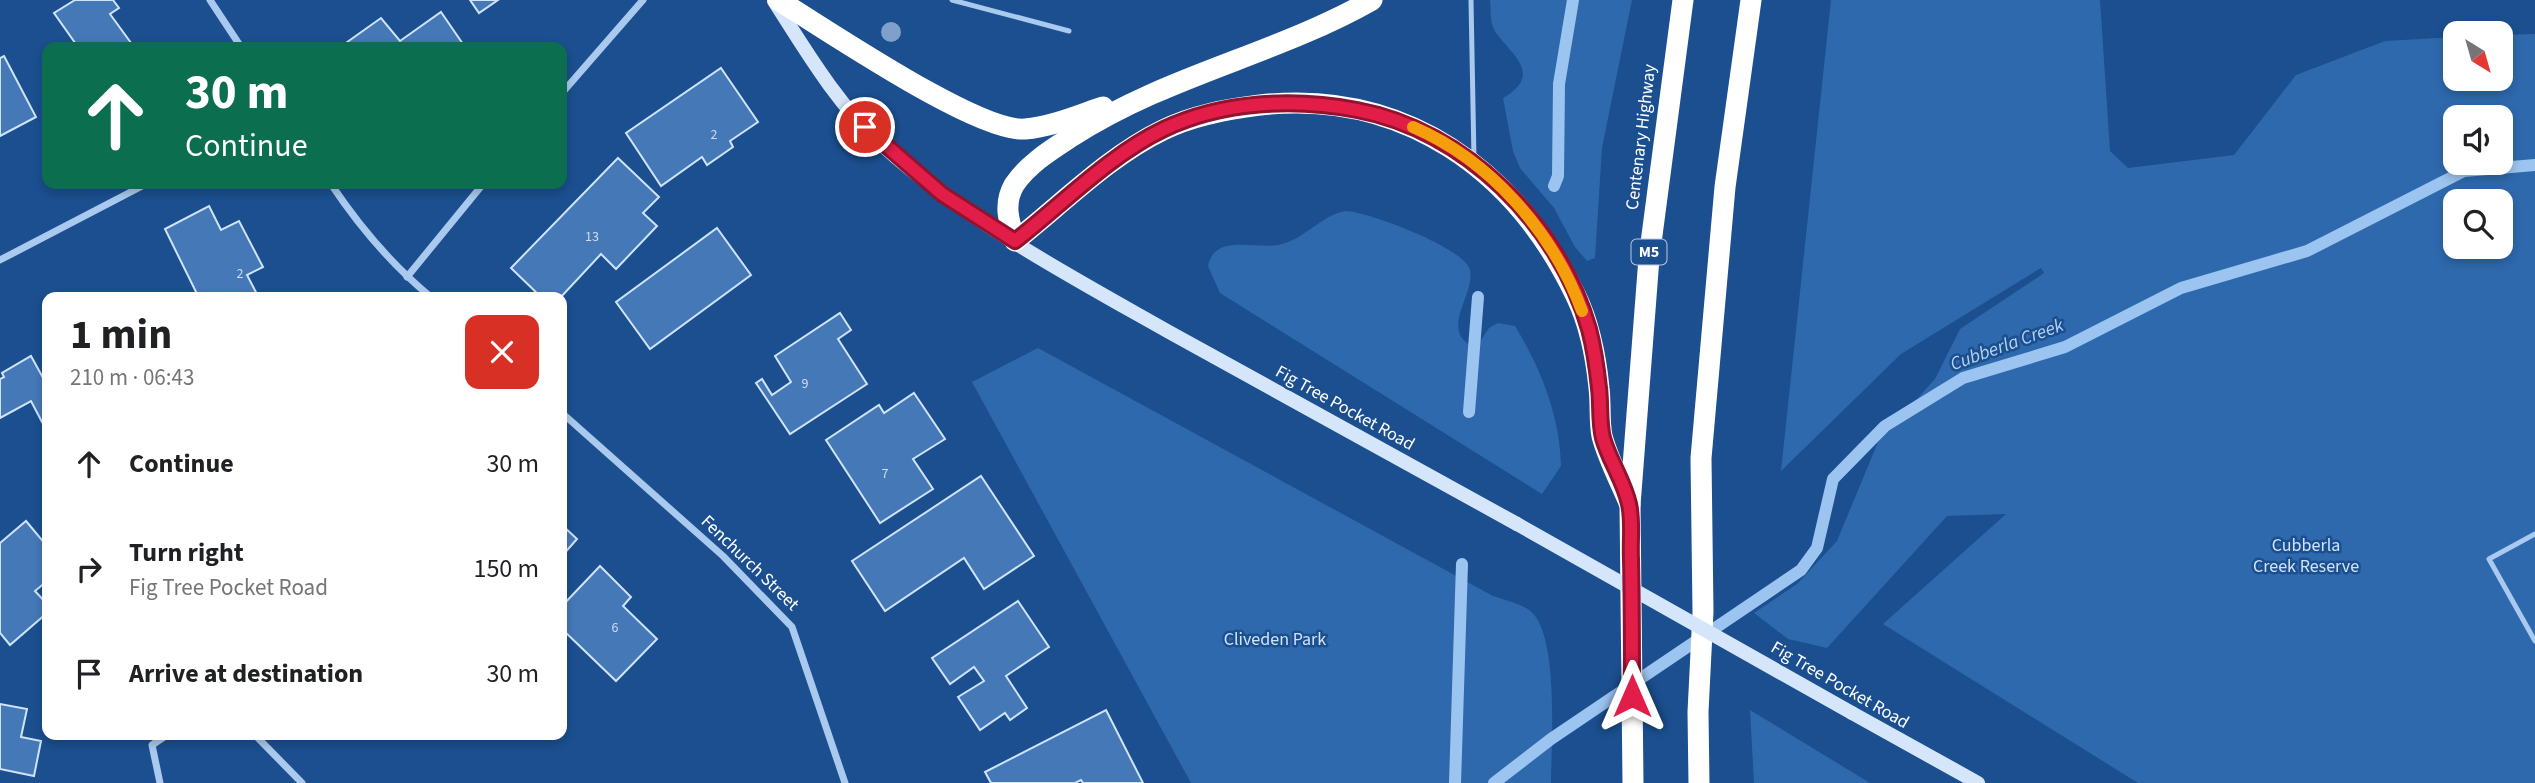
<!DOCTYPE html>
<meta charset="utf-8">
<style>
:root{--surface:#fff;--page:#f2f2f2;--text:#202124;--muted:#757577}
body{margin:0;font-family:"Source Sans 3",sans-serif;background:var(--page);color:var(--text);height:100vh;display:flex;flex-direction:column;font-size:26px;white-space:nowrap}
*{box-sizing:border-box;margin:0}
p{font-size:23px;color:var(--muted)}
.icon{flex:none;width:38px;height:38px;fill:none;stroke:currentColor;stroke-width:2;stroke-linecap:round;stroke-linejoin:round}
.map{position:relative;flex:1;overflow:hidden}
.side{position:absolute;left:42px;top:292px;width:525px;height:448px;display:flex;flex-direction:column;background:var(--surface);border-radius:14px;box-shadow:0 4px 10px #0003}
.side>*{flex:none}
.hud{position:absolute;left:42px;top:42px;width:525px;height:147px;border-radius:14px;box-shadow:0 4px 10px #0003;background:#0b6e4f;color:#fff;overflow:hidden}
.needle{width:46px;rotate:143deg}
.buttons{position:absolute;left:2443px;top:21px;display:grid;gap:14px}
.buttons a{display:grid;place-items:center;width:70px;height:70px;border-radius:14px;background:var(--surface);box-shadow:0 4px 10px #0003;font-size:35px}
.pin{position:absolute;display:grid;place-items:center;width:60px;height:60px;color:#fff;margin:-30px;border:4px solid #fff;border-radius:50%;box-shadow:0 2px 7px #0007}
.me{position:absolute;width:77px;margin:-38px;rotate:0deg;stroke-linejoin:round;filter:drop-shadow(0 0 5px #0008)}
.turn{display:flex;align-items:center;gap:24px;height:147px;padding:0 28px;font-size:32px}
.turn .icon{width:91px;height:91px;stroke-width:2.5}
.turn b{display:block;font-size:49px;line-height:60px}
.round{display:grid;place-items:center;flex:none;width:74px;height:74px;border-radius:14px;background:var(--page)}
.summary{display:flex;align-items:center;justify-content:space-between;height:119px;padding:0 28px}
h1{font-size:42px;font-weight:700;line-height:52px}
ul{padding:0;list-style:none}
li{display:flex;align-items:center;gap:21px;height:105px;padding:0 28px}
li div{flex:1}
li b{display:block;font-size:26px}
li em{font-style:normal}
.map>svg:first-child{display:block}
</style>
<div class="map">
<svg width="2535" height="783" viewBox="0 0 2535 783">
<rect width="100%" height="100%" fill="#1b4f8f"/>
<g fill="#2e69ad" fill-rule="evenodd">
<path d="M1490 0H1632L1602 148 1595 258 1587 261 1575 247 1554 208 1520 168 1513 151 1503 98C1549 72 1502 49 1493 27 1490 19 1491 9 1490 0Z"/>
<path d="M1831 0H2100L2110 151 2128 168 2234 155 2296 75 2385 41 2455 37V79H2501V35L2535 34V783H2138L1883 624 2006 514 1947 516 1827 648 1788 639 1754 613 1797 584 1837 541 1878 442 1935 379 1960 329 2044 273 2041 268 1901 354 1781 471ZM2455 117H2501V163H2455ZM2455 201H2501V247H2455Z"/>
<path d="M1346 211C1369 212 1465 248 1470 270 1475 295 1441 327 1470 345L1479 343 1489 328 1498 323 1515 326C1541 369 1560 416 1561 466L1542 494 1220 293 1208 266C1214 234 1253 249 1278 245 1305 240 1320 215 1346 211Z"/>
<path d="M1038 348 1493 596C1504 600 1519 603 1529 610 1560 631 1551 747 1551 783H1191L972 382Z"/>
<polygon points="1750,710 1870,783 1754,783"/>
</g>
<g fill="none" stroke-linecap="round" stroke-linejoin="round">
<g stroke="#9cc4f0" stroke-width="12">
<polyline points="1554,186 1558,176 1559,84 1573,0"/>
<polyline points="1469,412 1478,297"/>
<polyline points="1455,783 1462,564"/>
<polyline points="1494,783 1551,739 1801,570 1817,548 1833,479 1885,426 1963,378 2065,347 2181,288 2307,251 2464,171 2535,165"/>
</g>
</g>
<g fill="#4478b7" stroke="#cfe3fa" stroke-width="2">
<polygon points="75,0 113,0 119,8 110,14 134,47 78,47 54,13"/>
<polygon points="470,0 498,0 479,13"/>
<polygon points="441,12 465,47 343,45 381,18 400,41"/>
<polygon points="4,56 36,117 0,136 0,58"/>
<polygon points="721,68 758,122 730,141 733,147 707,165 702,157 661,186 626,133"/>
<polygon points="618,158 659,197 643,213 657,226 616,269 601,254 560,298 542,298 511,268"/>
<polygon points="209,206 221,230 239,221 263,267 247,275 259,298 199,298 165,229"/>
<polygon points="717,228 751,275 650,349 616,302"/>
<polygon points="840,313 851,330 838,339 867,384 790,434 756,383 762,379 772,395 791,382 775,356"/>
<polygon points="31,356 47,385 47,419 42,422 31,401 0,418 0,379 4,377 2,373"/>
<polygon points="914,393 945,439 913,459 933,489 880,523 826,440 879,405 884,413"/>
<polygon points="981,476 1034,556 984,589 964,558 885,611 852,561"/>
<polygon points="26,521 47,546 47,581 35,591 47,604 47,613 10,645 0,633 0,543"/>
<polygon points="562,525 577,539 562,556"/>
<polygon points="600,566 631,597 623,606 657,639 616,681 562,629 562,606"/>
<polygon points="1018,601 1049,647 1006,676 1027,708 1010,720 1005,713 980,730 958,697 984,681 974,667 950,684 932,658"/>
<polygon points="0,704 27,709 21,737 41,741 34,776 0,769"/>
<polygon points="1106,710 1143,783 1083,783 1081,780 1075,783 991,783 985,772"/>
</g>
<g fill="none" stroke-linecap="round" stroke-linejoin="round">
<g stroke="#a9c9ee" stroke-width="5">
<polyline points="952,0 1069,31"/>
<polyline points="1471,0 1474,159"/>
<polyline points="2535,534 2489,559 2535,641"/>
</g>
<g stroke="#a9c9ee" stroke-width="7">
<polyline points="210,0 241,47"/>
<polyline points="562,93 643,0"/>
<path d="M331 184C359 226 393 266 432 298"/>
<polyline points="0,260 146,184"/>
<polyline points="407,277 483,184"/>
<polyline points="562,413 723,556 792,627 845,783"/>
<polyline points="255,735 302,783"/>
<polyline points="160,783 152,745 167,735"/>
</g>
<g stroke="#d6e6fa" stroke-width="14">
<path d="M774 1C806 51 837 104 882 145 966 221 1070 276 1169 332 1285 397 1401 461 1517 524"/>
<polyline points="1852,713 1978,783"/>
</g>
<g stroke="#fff" stroke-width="21">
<path d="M778 0C826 29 978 133 1025 129 1051 127 1079 115 1103 107"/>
<path d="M1372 0C1275 55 1167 75 1071 137 1051 150 1028 164 1014 185 1003 204 1009 222 1015 241 1062 204 1109 156 1163 130 1193 115 1227 109 1260 105 1404 89 1516 170 1576 296 1590 325 1596 357 1599 388 1601 404 1599 421 1602 436 1608 459 1621 483 1630 505"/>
<polyline points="1633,783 1630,505 1649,258 1683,0"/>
<polyline points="1699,783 1698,712 1703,612 1701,458 1725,187 1751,0"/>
</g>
<polyline stroke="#d6e6fa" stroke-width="14" points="1517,524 1852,713"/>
</g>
<circle fill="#7ea0ca" cx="891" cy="32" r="10"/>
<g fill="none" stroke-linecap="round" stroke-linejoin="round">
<g stroke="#92132f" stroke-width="18">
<path id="route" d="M865 127 942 194 1015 241C1061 205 1111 154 1164 129 1223 101 1294 98 1357 110 1465 130 1559 224 1589 329 1594 348 1597 369 1599 388 1601 404 1599 422 1603 438 1609 460 1624 481 1629 504 1633 521 1630 541 1631 559 1632 604 1632 650 1632 696"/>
</g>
<use href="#route" stroke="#e11d48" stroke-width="12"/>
<path stroke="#f59e0b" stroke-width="12" d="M1413 127C1490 160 1553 232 1582 311"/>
</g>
<g text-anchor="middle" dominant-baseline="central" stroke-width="5" stroke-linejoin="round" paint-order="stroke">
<g font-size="14" fill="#d0dded">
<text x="714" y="135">2</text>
<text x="592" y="237">13</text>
<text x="240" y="274">2</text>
<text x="805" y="384">9</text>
<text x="885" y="474">7</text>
<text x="615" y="628">6</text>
</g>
<rect fill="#1b4f8f" stroke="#bbcadd" stroke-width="2" x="1631.5" y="239.5" width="35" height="25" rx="5"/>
<g font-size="16" font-weight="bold" fill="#fff">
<text x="1649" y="252">M5</text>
</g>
<g font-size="18" fill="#fff" stroke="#1b4f8f">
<text transform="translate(1641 137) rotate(-83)">Centenary Highway</text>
<text transform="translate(1345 408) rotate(29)">Fig Tree Pocket Road</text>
<text transform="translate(750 563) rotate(44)">Fenchurch Street</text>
<text transform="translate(1840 685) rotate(30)">Fig Tree Pocket Road</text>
</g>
<g font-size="18" fill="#cfe3fa" stroke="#1b4f8f">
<text x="2306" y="545">Cubberla<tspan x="2306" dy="21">Creek Reserve</tspan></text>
<text x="1275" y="639">Cliveden Park</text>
</g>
<g font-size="19" font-style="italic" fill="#b5d3f5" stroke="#1b4f8f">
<text transform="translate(2007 345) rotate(-20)">Cubberla Creek</text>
</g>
</g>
</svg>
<div class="buttons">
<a><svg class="needle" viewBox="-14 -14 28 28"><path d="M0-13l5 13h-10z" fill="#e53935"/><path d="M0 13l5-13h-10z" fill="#757577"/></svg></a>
<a><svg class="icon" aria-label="sound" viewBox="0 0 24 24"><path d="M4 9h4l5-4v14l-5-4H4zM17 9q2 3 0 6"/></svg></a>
<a><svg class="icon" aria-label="search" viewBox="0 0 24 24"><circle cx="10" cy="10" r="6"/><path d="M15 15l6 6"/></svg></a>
</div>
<div class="pin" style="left:865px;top:127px;background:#d93025"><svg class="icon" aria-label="arrive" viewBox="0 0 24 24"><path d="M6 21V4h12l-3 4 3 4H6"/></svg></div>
<svg class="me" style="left:1632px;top:696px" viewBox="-20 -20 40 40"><path d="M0-17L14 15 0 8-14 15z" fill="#e11d48" stroke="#fff" stroke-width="4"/></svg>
<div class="hud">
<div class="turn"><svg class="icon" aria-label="ahead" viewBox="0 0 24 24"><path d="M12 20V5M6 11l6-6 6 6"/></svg><div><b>30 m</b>Continue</div></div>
</div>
<section class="side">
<div class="summary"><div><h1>1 min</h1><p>210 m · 06:43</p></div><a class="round" style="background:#d93025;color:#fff"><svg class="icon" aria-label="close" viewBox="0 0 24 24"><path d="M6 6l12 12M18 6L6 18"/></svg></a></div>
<ul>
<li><svg class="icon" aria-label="ahead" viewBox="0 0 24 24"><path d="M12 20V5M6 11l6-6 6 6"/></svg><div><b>Continue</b></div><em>30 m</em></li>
<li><svg class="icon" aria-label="right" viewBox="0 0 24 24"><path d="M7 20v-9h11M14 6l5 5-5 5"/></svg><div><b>Turn right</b><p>Fig Tree Pocket Road</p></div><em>150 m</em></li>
<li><svg class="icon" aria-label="arrive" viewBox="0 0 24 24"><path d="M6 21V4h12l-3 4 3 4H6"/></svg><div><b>Arrive at destination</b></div><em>30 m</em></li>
</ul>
</section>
</div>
